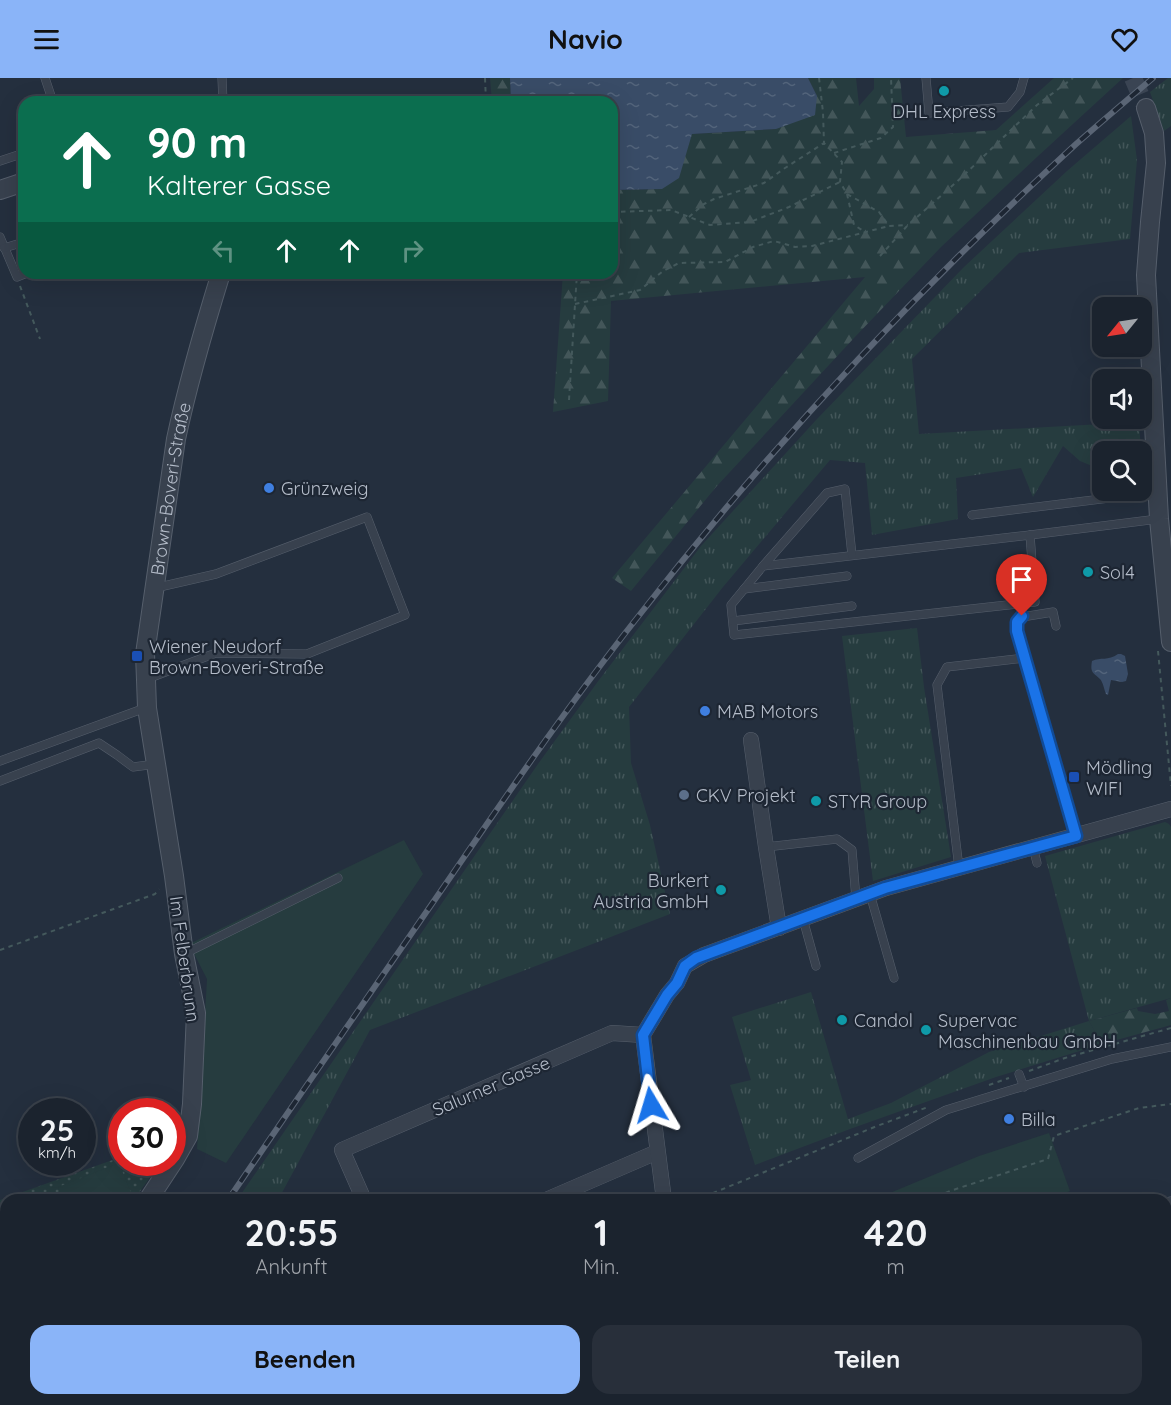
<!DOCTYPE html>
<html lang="de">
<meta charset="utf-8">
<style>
:root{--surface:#1b232e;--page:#282f3a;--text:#f1f3f6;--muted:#a0a4aa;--line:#39404a;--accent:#8ab4f8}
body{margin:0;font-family:Quicksand,sans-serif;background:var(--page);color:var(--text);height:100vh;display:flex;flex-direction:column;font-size:22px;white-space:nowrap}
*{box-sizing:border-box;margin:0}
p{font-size:20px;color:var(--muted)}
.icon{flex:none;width:33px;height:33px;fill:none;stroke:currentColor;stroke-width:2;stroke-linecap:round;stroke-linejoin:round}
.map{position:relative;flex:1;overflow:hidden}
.side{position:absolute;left:0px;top:1116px;width:1172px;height:212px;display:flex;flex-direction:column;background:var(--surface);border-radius:18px 18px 0 0;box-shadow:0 6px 24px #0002,0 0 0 2px var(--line)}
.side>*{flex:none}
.banner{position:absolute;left:18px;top:18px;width:600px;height:183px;border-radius:18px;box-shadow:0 6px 24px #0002,0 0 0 2px var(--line);background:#0b6e4f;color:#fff;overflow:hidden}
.needle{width:39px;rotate:240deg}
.fabs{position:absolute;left:1092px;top:219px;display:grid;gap:12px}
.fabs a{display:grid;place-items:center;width:60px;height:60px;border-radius:12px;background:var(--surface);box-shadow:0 6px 24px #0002,0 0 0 2px var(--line);font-size:30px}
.speed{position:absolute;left:18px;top:1020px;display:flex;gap:12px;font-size:30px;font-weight:700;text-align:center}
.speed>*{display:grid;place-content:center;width:78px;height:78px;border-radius:50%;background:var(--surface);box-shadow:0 6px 24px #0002,0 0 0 2px var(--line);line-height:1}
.speed small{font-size:15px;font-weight:400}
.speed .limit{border:9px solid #d22;background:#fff;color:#111}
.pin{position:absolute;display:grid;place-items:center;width:51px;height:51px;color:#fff;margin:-62px -26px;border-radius:50% 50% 50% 0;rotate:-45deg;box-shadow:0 0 6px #0007}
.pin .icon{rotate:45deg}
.me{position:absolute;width:66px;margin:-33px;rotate:353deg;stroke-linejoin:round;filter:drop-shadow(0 0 4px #0008)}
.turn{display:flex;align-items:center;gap:21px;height:126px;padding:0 30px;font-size:27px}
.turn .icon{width:78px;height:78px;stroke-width:2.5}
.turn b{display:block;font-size:42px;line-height:51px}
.lanes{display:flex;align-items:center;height:57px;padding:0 30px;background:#0003;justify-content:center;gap:30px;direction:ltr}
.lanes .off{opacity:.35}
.eta{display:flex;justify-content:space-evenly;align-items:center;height:102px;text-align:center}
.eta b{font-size:36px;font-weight:800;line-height:42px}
.button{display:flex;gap:12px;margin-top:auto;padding:12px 30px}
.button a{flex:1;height:69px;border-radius:18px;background:var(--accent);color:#111;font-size:24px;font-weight:800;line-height:69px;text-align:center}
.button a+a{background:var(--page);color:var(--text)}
header{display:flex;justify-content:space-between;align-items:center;height:78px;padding:0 30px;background:var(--accent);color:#111;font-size:27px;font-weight:800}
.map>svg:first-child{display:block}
</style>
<header><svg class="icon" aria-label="menu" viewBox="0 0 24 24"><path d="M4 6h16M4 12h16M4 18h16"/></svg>Navio<svg class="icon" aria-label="heart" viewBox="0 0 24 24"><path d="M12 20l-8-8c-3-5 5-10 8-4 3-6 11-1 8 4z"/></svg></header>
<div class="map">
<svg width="1171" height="1327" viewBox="0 0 1171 1327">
<defs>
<pattern id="grass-tufts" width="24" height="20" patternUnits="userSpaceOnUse" patternTransform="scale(1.5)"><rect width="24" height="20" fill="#263c3f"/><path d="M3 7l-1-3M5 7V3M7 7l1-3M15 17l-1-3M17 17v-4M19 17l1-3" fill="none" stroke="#435659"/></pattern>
<pattern id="forest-firs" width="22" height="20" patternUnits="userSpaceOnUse" patternTransform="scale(1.5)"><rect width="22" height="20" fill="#263c3f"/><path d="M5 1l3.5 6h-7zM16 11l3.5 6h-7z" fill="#435659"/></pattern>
<pattern id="park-dots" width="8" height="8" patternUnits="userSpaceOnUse" patternTransform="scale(1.5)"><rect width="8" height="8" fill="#263c3f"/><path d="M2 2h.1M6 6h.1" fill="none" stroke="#435659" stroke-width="1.8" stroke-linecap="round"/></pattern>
<pattern id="water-ripples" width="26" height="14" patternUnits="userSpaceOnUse" patternTransform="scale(1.5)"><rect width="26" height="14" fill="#394c67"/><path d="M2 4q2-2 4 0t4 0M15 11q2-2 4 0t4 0" fill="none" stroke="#53647b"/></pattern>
</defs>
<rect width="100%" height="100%" fill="#242f3e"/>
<g fill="url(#grass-tufts)">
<polygon points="1168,0 1171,0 1171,48 1164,53 1150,14"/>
<polygon points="1131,38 1137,82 1130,161 1019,175 912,281 919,356 1139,344 1141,373 1102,374 1102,392 1080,383 1063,368 1033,419 1021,390 956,400 958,441 872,457 865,385 830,382 723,509 629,629 631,685 650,747 670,836 370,952 278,1122 237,1122 538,686 599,602 701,468 817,341 964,189 1067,93"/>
<polygon points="917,550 924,609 951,779 873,803 842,558"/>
<polygon points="1165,744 1169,746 1171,749 1171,920 1089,943 1102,966 996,999 850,1051 755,1087 730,1007 751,1002 732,939 811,914 848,1041 891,1025 989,974 1089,943 1045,778"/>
</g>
<g fill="url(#forest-firs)">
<polygon points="490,0 510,0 511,24 492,24"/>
<polygon points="808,0 856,0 859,28 874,11 874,0 900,0 906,59 996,52 1054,0 1123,0 1037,79 941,169 854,260 716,409 631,513 612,500 865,199 611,223 608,323 553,334 563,195 612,195 612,112 662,111 692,56 776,51 817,18"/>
<polygon points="1171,920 1171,947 1102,966 1089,943 1137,930 1138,933 1155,936 1169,933 1166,922"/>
</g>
<polygon fill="url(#park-dots)" points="121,1079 122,1084 160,1085 134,1122 6,1122 6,1198 0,1192 0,1122"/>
<g fill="#263c3f">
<polygon points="404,762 423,796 226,1085 197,1071 207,901 189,866"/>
<polygon points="1049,1055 1070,1113 1049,1122 873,1122 979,1078"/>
<polygon points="119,1085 133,1120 128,1122 63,1122 58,1109"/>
</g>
<g fill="url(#water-ripples)">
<polygon points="510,0 808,0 817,18 815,37 776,51 692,56 679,100 662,111 612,112 612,24 511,24"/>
<path d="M1118 576H1121L1125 578 1128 596 1126 603 1122 604 1111 602 1108 617 1106 616C1104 611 1103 604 1100 601 1093 594 1090 595 1092 583 1101 579 1108 583 1118 576Z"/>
</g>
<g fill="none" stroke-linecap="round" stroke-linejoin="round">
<polyline stroke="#3a4453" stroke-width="18" stroke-dasharray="18 9" stroke-linecap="butt" points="1133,0 1146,30"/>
<g stroke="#565f6c" stroke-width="9">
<g id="service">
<polyline points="45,0 53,24"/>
<polyline points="222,0 223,24"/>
<polyline points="926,0 929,35 1008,29 1020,14 1024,0"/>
<polyline points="0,83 24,75"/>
<polyline points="0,159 17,199 27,195"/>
<polyline points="4,170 24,164"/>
<polyline points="972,437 1158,414"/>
<polygon points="1030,457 1035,524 734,557 731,527 763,488"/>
<polyline points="1030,457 1158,441"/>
<polyline points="763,488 827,415 845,411 852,477"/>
<polyline points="744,511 847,498"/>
<polyline points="733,543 852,528"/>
<polyline points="1025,580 1017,553 1017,544 1022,539 1053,534 1056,548"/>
<polyline points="147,601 216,575 307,576 405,537 367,439 216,496 155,510"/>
<polyline points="0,683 145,630"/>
<polyline points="0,703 99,665 117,677 133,689 156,686"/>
<polyline points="766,769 837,761 852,772 856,821"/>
<polyline points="1033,769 1037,785"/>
<polyline points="959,790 937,607 947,589 1025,580 1076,758"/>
<polyline points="870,816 894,900"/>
<polyline points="803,841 816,888"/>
<polyline points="184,876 338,800"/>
<polyline points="1019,996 1024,1009"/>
<polyline points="858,1080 946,1032 1112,981 1171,969"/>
<polyline points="1166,1124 1171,1123"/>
</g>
</g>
<g stroke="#565f6c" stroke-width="16">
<g id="minor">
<polyline points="751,662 766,769 779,850"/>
<polyline points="364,1122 342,1072 612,955 643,957"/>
<polyline points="546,1122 657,1074"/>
<polyline points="664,1122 643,957 667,917 677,905 685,888 704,877 886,810 1171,731"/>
<polyline points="0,1205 6,1211"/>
<polyline points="0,1255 6,1252"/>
<polyline points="445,1322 447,1327"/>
<polyline points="703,1322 704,1327"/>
<polyline points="184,1327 188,1322"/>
<polyline points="399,1327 411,1322"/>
</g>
</g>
<g stroke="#565f6c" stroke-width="20">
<g id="tertiary">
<polyline points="1146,30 1154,55 1156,85 1150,144 1146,197 1159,441 1171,564"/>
<polyline points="0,112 24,104"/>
<path id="s1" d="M148 1122 175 1081 188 1058 192 1026 196 935 184 876 174 798 147 630 146 602 145 576 176 361C188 305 204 250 221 195"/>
<polyline points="132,1322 137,1327"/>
</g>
</g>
<g stroke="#44595c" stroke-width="2" stroke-dasharray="4.5 4.5" stroke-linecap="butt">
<polyline points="485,0 486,24"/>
<polyline points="819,0 823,34 824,65"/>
<polyline points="834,75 881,60 893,49 891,0"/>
<polyline points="847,116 854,147 865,154"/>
<polyline points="612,134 671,132 710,147 750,144 789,129 840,104"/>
<polyline points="689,139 704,126 714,121 764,105 785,90 824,65 842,84 840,104 847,116 879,134 889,148 908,147"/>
<polyline points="880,178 908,147 961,100 1037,27 1073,0"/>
<polyline points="20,208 40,261"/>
<polyline points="575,226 640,212 663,193 679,185 725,184 753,169 774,163 795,169 812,168 889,148"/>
<polyline points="569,322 577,195"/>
<polyline points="1158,573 1171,708"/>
<polyline points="0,872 155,816 159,811"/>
<polyline points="1029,993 1065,980 1171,950"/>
<polyline points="989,1007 1009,1000"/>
<polyline points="696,1122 877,1048 928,1029"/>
<polyline points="929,1122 950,1113 1048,1081 1054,1058 1139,1030 1171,1026"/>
</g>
<use href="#service" stroke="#38414e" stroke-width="8"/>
<use href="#minor" stroke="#38414e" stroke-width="15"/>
<use href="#tertiary" stroke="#38414e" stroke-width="18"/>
<g stroke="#5a6575" stroke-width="6">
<g id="rail">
<path d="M228 1122C297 1021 366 921 436 820 501 725 566 630 637 540 769 370 917 212 1075 67 1101 44 1127 22 1153 0"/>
<polyline points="78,1327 82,1322"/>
</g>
</g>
<use href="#rail" stroke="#1d2633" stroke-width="4" stroke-dasharray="11" stroke-linecap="butt"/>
</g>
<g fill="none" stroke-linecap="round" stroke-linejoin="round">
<g stroke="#114b97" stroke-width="15">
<polyline id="route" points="651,1027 643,957 667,917 677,905 685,888 696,880 885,810 1076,758 1017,553 1017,544 1022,538"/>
</g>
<use href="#route" stroke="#1a73e8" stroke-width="10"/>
</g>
<g fill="#0f9aa8" stroke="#1d2633" stroke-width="2">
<circle cx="944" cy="13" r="6"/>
<circle cx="1088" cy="494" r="6"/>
<circle cx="816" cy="723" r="6"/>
<circle cx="721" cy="812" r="6"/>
<circle cx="842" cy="942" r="6"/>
<circle cx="926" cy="952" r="6"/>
</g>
<g fill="#3f7fe0" stroke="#1d2633" stroke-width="2">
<circle cx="269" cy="410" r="6"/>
<circle cx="705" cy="633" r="6"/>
<circle cx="1009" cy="1041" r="6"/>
</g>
<g fill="#1a4fb4" stroke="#1d2633" stroke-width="2">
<rect x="131" y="572" width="12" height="12" rx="3"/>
<rect x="1068" y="693" width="12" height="12" rx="3"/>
</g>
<circle fill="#5c6f8a" stroke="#1d2633" stroke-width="2" cx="684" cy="717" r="6"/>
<g text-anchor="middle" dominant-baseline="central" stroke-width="4.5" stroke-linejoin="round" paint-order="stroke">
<g font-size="18" fill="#b4bcc9" stroke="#1d2633" text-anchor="start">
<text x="944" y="33" text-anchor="middle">DHL Express</text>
<text x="281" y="410">Grünzweig</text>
<text x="1100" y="494">Sol4</text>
<text x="149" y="568">Wiener Neudorf<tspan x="149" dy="21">Brown-Boveri-Straße</tspan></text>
<text x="717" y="633">MAB Motors</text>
<text x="1086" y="689">Mödling<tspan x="1086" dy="21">WIFI</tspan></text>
<text x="696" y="717">CKV Projekt</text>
<text x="828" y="723">STYR Group</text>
<text x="709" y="802" text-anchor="end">Burkert<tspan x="709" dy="21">Austria GmbH</tspan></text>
<text x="854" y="942">Candol</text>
<text x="938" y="942">Supervac<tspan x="938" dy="21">Maschinenbau GmbH</tspan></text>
<text x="1021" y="1041">Billa</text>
</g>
<g font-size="18" fill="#b4bcc9" stroke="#1d2633">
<text stroke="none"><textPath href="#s1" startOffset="729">Brown-Boveri-Straße</textPath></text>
<text transform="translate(185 881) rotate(82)">Im Felberbrunn</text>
<text transform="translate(491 1008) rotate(-23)">Salurner Gasse</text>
</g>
</g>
</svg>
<div class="fabs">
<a><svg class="needle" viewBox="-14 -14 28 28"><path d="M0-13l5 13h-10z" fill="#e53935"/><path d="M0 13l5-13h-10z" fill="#a0a4aa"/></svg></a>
<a><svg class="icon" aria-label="sound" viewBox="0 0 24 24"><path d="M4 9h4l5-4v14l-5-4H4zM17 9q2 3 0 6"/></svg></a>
<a><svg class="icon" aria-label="search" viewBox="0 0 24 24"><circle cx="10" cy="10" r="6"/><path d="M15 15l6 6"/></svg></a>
</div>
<div class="speed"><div>25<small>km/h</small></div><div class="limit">30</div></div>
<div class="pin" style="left:1022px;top:538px;background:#d93025"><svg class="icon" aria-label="arrive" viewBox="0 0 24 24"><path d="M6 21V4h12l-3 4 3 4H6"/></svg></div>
<svg class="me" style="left:651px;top:1027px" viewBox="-20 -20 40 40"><path d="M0-17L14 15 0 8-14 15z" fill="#1a73e8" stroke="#fff" stroke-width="4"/></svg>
<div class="banner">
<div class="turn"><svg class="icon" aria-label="ahead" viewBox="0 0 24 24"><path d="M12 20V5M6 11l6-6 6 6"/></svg><div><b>90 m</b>Kalterer Gasse</div></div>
<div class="lanes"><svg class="icon off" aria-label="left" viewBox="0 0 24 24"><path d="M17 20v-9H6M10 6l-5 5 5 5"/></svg><svg class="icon" aria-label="ahead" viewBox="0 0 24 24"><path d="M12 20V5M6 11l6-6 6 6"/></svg><svg class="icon" aria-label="ahead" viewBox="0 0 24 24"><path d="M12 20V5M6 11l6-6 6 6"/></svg><svg class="icon off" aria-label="right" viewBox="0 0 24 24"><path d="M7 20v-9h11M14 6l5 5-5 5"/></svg></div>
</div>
<section class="side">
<div class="eta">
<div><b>20:55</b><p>Ankunft</p></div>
<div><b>1</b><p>Min.</p></div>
<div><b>420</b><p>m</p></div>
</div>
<div class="button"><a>Beenden</a><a>Teilen</a></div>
</section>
</div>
